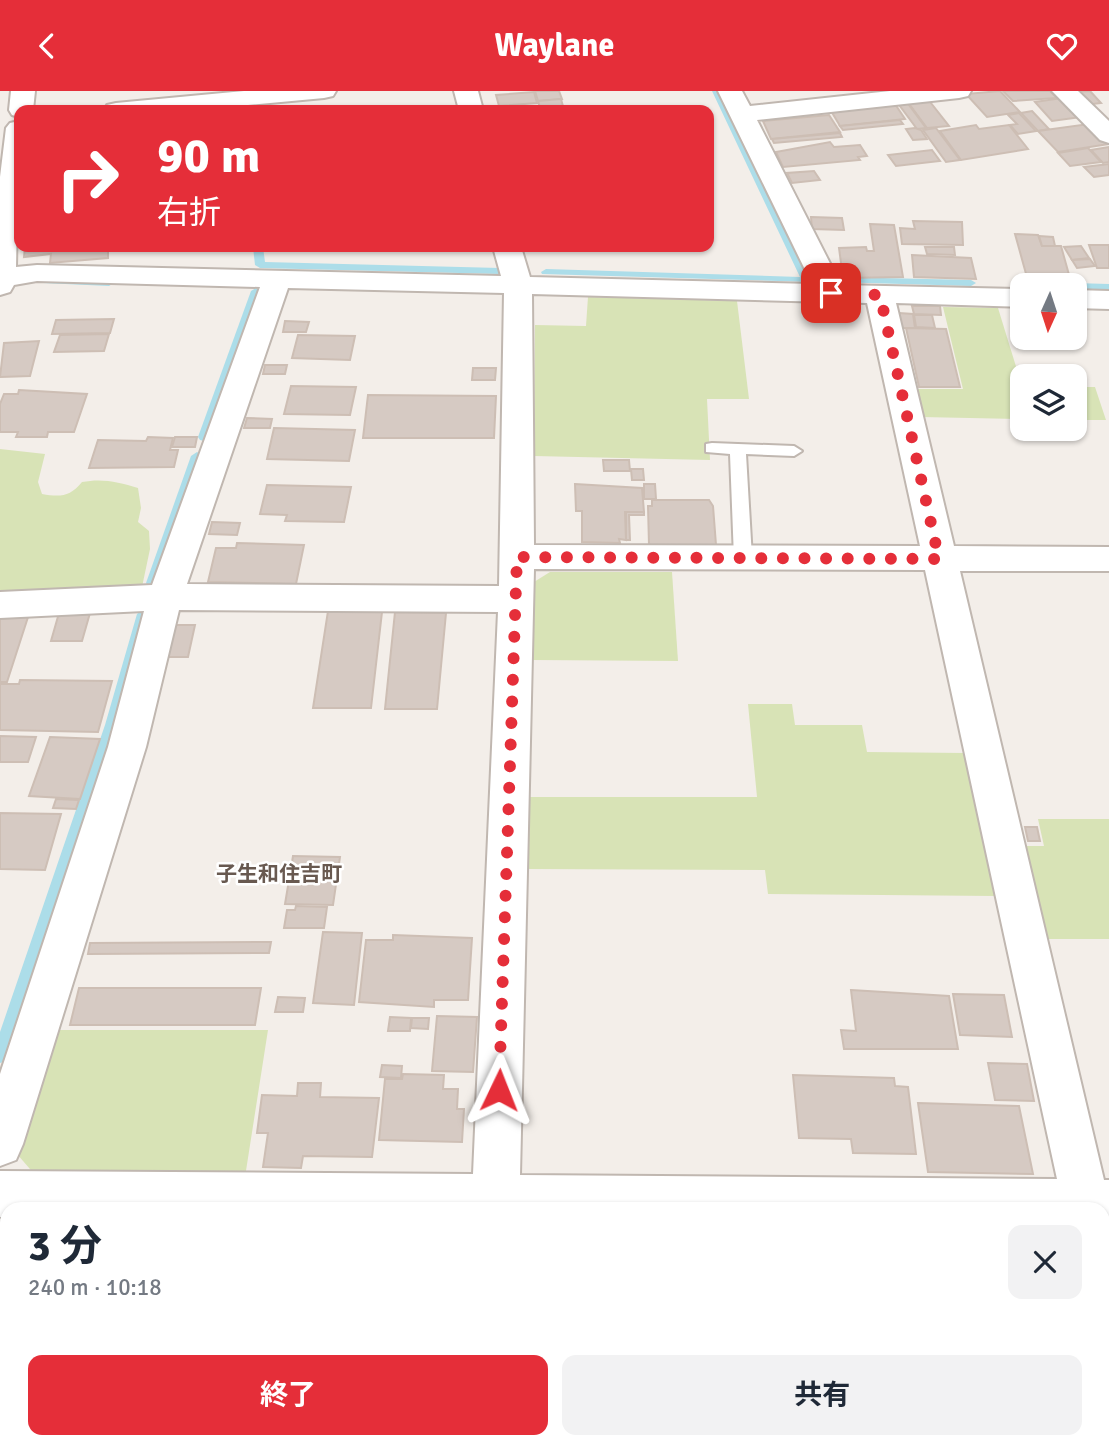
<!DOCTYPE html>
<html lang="ja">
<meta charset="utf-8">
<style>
:root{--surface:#fff;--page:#f2f2f3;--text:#1f2937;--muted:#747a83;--accent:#e52e39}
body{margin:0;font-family:Signika,"Noto Sans JP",sans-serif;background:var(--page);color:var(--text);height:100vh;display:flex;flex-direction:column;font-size:26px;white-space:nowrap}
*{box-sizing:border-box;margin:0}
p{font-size:23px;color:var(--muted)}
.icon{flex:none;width:38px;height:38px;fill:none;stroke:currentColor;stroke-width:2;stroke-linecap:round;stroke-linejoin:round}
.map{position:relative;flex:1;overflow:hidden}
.details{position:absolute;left:0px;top:1111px;width:1110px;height:247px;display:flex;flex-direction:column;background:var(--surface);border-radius:21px 21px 0 0;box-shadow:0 2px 5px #0004}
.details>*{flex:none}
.hud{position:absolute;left:14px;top:14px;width:700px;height:147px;border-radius:14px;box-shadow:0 2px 5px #0004;background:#e52e39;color:#fff;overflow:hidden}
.needle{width:46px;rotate:183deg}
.tools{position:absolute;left:1010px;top:182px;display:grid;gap:14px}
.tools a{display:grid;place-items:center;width:77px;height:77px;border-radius:14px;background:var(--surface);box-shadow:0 2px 5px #0004;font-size:35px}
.pin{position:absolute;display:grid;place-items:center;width:60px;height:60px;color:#fff;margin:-30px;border-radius:14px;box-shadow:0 4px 10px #0006}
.me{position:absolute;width:77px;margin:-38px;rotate:2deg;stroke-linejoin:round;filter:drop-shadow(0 0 5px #0008)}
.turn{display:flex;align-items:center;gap:24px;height:147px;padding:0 28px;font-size:32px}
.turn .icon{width:91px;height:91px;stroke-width:2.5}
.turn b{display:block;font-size:49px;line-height:60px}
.round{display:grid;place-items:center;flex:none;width:74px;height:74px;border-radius:14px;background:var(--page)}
.summary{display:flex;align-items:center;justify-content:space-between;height:119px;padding:0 28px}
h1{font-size:42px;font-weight:700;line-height:52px}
.button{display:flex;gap:14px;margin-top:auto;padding:14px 28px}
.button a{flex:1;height:80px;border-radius:14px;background:var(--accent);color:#fff;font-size:28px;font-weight:700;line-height:80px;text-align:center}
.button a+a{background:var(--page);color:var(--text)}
header{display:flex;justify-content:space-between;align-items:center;height:91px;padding:0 28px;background:var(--accent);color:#fff;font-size:32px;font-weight:700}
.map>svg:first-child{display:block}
</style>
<header><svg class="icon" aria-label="back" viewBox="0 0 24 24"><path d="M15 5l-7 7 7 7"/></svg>Waylane<svg class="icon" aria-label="heart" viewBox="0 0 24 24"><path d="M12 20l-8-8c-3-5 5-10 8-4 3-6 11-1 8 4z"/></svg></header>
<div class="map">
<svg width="1109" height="1357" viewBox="0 0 1109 1357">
<rect width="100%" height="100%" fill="#f3eee9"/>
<g fill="#d8e3b6">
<polygon points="588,206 737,210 749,308 707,308 710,369 534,365 535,234 586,235"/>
<polygon points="943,216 998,217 1022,295 1022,328 921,326 915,298 963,298"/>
<polygon points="1075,296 1095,296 1106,329 1075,329"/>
<path d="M0 358 45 363 38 391 42 403C60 406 70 406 82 391 102 387 119 391 138 397L141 417 138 431 149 440 150 458 142 496 0 509Z"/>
<polygon points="550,481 672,481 678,570 532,569 534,491"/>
<polygon points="748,613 792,613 795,634 862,634 867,661 965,662 996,805 768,803 765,779 528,778 530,706 757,706"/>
<polygon points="1038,728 1109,728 1109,848 1046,848 1024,755 1044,755"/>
<polygon points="54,939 268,939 245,1086 36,1085 17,1063"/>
</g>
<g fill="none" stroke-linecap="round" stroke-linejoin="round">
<g fill="#acdde9" fill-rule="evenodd">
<polygon points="712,0 720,0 812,189 811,191 542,183 541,181 546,178 800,186"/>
<polygon points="253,156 263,156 265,171 500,177 505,180 500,183 260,177 255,174"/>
<polygon points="838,186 971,189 976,192 971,195 834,191 834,187"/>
<polygon points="47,187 109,189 114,192 109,195 43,192 42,190"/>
<polygon points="1019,191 1037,191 1042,194 1015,196 1014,194"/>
<polygon points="1074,192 1109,193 1109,199 1074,198 1074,194 1069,194"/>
<polygon points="256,197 261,200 210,346 204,350 200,349 198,346 251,200"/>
<polygon points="197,361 203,365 158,492 152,497 148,495 146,492 191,365"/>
<polygon points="143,518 149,523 119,634 8,965 6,970 0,972 0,941 105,634 137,523"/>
<polygon points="7,1202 7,1244 0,1248 0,1206"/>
</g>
</g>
<g fill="#d6cac3" stroke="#cdbeb4" stroke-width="2">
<polygon points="535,0 559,0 562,8 538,10"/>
<polygon points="1000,0 1020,21 987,26 966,3"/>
<polygon points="1003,0 1050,0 1057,7 1013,10"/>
<polygon points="1090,0 1101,12 1084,14 1073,1"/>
<polygon points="534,1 537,12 499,15 496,4"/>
<polygon points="927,7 949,35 927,37 907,10"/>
<polygon points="1062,7 1081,26 1052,30 1035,11"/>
<polygon points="561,8 564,19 533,19 540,17 538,10"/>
<polygon points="906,10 926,37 917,38 897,11"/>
<polygon points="895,13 905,28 840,35 830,18"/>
<polygon points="1032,20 1049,38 1038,40 1021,22"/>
<polygon points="1019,22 1036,40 1018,43 1010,34 1017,33 1008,24"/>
<polygon points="829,24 840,41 771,48 763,30"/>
<polygon points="900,29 903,33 843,39 840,35"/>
<polygon points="1089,33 1109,53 1058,61 1038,40"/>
<polygon points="976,34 979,38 1009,34 1028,58 961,69 940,40"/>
<polygon points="915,37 921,39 927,48 913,49 906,38"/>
<polygon points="936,37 960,69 946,71 923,39"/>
<polygon points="840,42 842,46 774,52 772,48"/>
<polygon points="830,51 834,56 860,54 867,65 858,66 860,69 783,76 776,61"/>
<polygon points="1109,56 1109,71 1103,72 1091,59"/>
<polygon points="1088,57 1101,71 1070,75 1058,62"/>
<polygon points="932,59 940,70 896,75 888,64"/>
<polygon points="1109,73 1109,84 1094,86 1084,76"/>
<polygon points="814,80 820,89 792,92 787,82"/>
<polygon points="811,126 842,127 844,139 812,138"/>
<polygon points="913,130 962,131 963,154 902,153 900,137 915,138"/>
<polygon points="870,133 894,134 903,186 843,187 839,157 866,156 867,160 874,160"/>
<polygon points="1015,143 1038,144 1042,155 1061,155 1071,191 1028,190"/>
<polygon points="1039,145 1053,146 1055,155 1042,155"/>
<polygon points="1089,154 1109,154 1109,177 1097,177"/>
<polygon points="1081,155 1089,167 1072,169 1064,156"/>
<polygon points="25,156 108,156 108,167 50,172 51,163 24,166"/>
<polygon points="925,156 954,156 955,164 927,163"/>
<polygon points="912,164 971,167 976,188 914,186"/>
<polygon points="1090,168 1095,175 1077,177 1072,169"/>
<polygon points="912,215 940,215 941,224 914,223"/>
<polygon points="899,222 913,223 915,237 902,237"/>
<polygon points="914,224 932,224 935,237 916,236"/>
<polygon points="114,228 110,242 52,243 56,229"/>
<polygon points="285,230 309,231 306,241 283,241"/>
<polygon points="906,237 946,238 960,296 919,296"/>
<polygon points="109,243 104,260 54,261 60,244"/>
<polygon points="298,244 355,245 350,269 292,267"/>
<polygon points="39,250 30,285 0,286 4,252"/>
<polygon points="265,274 287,274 285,283 263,283"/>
<polygon points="473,277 496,277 495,289 472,289"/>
<polygon points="291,295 356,296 350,324 284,323"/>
<polygon points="19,299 87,303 74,341 48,341 47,346 16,346 18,341 0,341 0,313 4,303 18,303"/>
<polygon points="368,304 496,305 494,347 363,347"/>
<polygon points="247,327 272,328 270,337 244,337"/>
<polygon points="274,337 355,339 349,370 267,368"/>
<polygon points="148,346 173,347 170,359 178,359 174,376 89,377 98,349 146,350"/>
<polygon points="175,346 197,346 195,356 172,356"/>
<polygon points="603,369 629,369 630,380 604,380"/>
<polygon points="631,378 643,378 644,389 632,389"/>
<polygon points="575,393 642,397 644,421 625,421 626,449 619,448 620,452 582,451 582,420 576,420"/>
<polygon points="644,393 655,393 656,408 644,408"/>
<polygon points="267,394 351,396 344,431 285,430 287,424 260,423"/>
<polygon points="652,409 709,409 713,415 716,454 649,454 648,415 652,415"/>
<polygon points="626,421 644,421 644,424 629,424 630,449 626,449"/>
<polygon points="212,431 240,432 237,444 209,443"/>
<polygon points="237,452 304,454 296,493 208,491 216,457 236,457"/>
<polygon points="328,520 382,521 371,617 313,617"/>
<polygon points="395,521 446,522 437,618 385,618"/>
<polygon points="59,522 90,522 82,550 51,550"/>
<polygon points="0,523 29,523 7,591 0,591"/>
<polygon points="174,534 195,534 188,566 167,566"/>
<polygon points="20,589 112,590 98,641 0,639 0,593 19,593"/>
<polygon points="0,645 36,646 28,671 0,671"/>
<polygon points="50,646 100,648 80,708 29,705"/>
<polygon points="56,708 79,709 76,718 53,717"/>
<polygon points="0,722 61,723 45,779 0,778"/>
<polygon points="1025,736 1037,736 1040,750 1028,750"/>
<polygon points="293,765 340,766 333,814 285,813"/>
<polygon points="296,815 327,816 324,837 284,837 287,819 295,819"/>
<polygon points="323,841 362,842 354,914 313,912"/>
<polygon points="393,844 472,847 468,909 434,909 434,916 359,911 366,849 393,849"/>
<polygon points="271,851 269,862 88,863 90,852"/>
<polygon points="79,897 261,897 255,934 70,934"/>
<polygon points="851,899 949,905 958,958 844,958 841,939 856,940"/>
<polygon points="953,903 1004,904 1012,946 960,944"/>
<polygon points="278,906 305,907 303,921 275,921"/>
<polygon points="437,925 477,926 473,981 432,980"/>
<polygon points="390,926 411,927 410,940 388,940"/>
<polygon points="412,927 429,927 428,938 411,937"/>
<polygon points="988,972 1027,973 1034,1010 995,1009"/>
<polygon points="382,974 402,975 401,987 380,986"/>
<polygon points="403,983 444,984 443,998 458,998 457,1018 464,1018 462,1051 379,1049 385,988 402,988"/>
<polygon points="793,984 894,987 895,995 908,996 916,1063 853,1062 851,1048 799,1047"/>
<polygon points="298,992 321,992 320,1006 379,1007 372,1066 303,1065 301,1077 263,1076 268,1042 257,1042 262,1004 297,1005"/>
<polygon points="918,1012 1019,1015 1033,1083 928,1081"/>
</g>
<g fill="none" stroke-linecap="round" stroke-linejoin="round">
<g stroke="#c0b7b0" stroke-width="4">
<polygon id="service" points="712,352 794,355 802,360 794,365 746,363 752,467 743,473 734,467 730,363 706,361 706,353"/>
</g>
<g stroke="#c0b7b0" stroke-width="4">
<g id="minor">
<polygon points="11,0 35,0 33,19 19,19 19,26 12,24 9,19"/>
<polygon points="244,0 336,0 333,5 324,7 194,19 104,19 107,14 116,12"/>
<polygon points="454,0 478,0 483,19 459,19"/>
<path d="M718 0H742L750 15 890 0H971L968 5 959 7 757 29 841 194 1022 198V216L896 212 954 455 1109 456V480H960L1104 1089H1109V1135H1102V1118H7V1126H0V1080L473 1083 498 521 179 519 146 656 23 1053 16 1069 0 1075V983L108 656 144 520 0 527V501L152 494 260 196 37 190 14 194 10 201 0 204V86L6 37 10 32 19 30 16 176 37 174 501 185 493 156H521L530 186 812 193ZM288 197 504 202 499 495 187 493ZM532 203 867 212 920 455 534 454ZM534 478 925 479 1057 1088 520 1084Z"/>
<polygon points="1052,0 1078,0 1109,30 1109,52 1100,49"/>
<polygon points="1074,199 1109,200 1109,218 1074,217"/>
<polygon points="1102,1162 1109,1164 1109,1240 1102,1237"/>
<rect x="465" y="1351" width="52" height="6"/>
</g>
</g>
<use href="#service" fill="#fff" fill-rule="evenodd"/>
<use href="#minor" fill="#fff" fill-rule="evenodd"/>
</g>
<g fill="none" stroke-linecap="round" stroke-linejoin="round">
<polyline stroke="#e52e39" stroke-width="12" stroke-dasharray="0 21.6" points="499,999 517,466 939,468 880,204 831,202"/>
</g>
<g text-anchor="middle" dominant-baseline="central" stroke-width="5" stroke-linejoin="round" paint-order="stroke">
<g font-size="21" font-weight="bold" fill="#685950" stroke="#fff">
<text x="279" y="783">子生和住吉町</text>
</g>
</g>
</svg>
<div class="tools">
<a><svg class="needle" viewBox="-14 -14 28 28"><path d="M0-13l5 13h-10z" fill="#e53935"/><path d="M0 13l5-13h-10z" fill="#747a83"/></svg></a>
<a><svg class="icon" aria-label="layers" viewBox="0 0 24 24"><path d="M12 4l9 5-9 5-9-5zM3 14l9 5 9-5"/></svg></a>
</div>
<div class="pin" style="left:831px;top:202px;background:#d93025"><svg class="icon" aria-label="arrive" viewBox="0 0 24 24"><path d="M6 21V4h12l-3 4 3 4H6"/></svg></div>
<svg class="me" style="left:499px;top:999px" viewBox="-20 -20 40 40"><path d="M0-17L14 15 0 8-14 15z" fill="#e52e39" stroke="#fff" stroke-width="4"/></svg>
<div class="hud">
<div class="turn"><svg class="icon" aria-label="right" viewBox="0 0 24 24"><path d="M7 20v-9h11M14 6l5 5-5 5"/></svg><div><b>90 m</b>右折</div></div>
</div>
<section class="details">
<div class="summary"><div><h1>3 分</h1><p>240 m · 10:18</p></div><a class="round"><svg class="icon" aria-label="close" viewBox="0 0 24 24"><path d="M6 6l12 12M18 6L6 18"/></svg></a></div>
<div class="button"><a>終了</a><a>共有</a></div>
</section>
</div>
